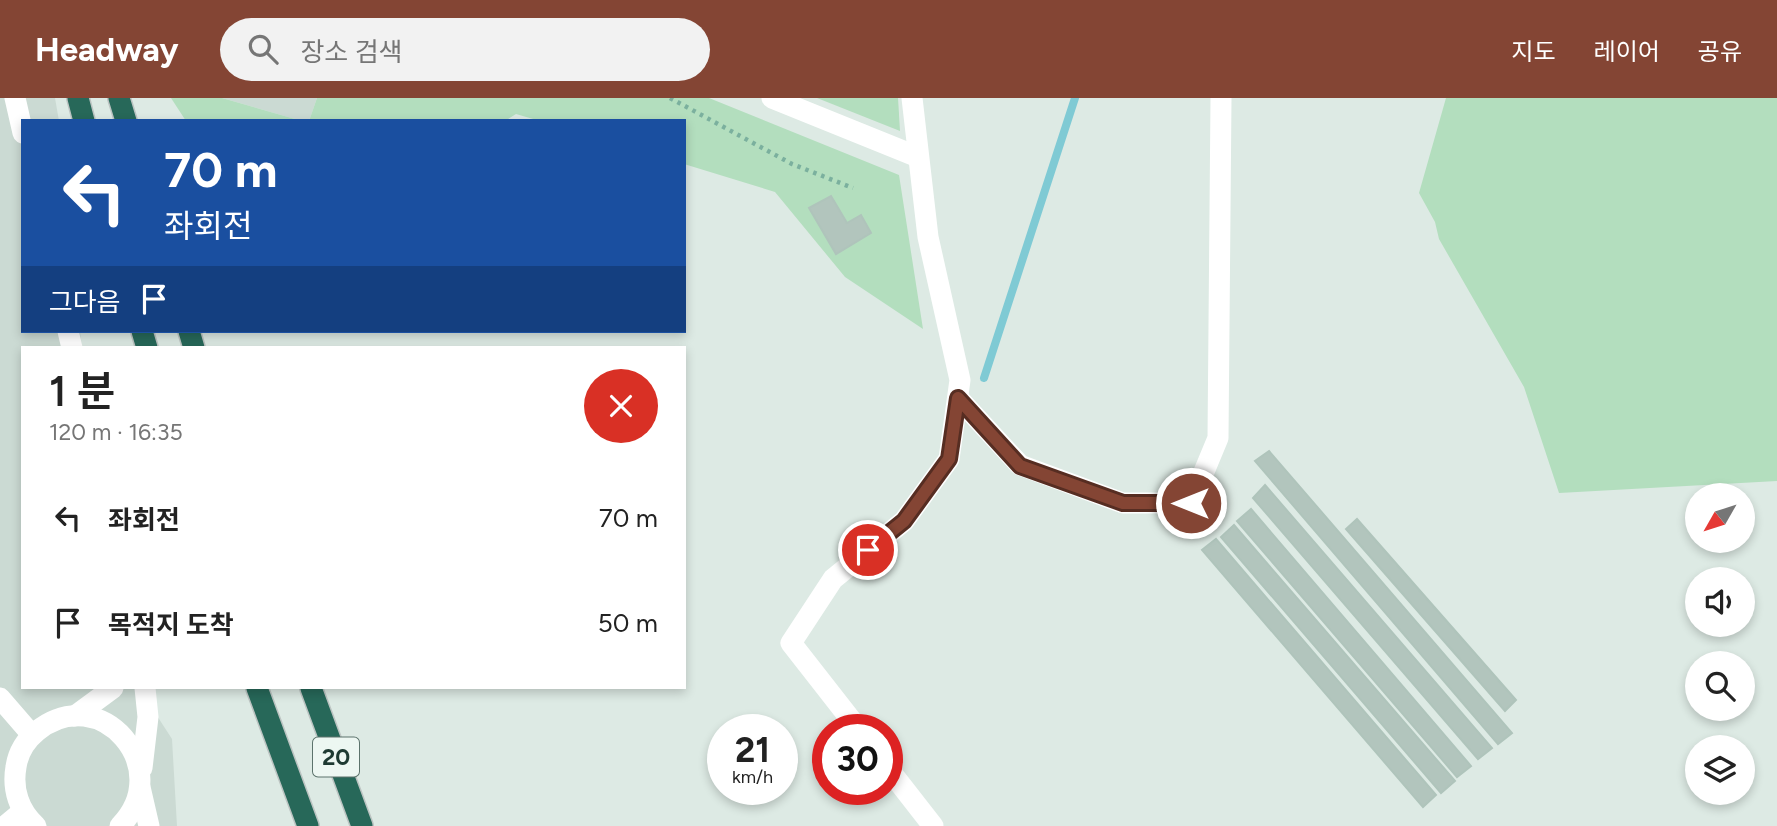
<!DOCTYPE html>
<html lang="ko">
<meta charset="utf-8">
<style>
:root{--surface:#fff;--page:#f2f2f2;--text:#222;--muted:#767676;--accent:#844534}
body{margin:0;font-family:Figtree,"Noto Sans KR",sans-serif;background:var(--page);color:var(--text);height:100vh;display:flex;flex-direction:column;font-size:26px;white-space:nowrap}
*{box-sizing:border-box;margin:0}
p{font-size:23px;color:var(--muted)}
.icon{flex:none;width:38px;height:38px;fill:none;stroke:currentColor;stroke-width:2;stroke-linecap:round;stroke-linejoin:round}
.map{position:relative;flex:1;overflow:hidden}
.panel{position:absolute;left:21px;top:248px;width:665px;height:343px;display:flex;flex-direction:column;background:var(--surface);border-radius:0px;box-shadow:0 4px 10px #0003}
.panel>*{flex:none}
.guide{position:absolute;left:21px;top:21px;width:665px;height:214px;border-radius:0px;box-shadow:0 4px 10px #0003;background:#1a4fa0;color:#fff;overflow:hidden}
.needle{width:46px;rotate:231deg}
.buttons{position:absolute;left:1685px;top:385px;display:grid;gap:14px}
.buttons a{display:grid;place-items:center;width:70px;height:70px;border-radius:50%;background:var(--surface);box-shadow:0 4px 10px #0003;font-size:35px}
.speed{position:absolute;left:707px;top:616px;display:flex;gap:14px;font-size:35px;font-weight:700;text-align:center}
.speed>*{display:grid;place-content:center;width:91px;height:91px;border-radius:50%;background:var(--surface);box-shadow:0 4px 10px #0003;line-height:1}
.speed small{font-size:18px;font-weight:400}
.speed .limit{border:10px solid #d22;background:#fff;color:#111}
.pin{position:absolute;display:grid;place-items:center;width:60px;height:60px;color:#fff;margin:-30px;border:4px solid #fff;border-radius:50%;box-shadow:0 2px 7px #0007}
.me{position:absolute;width:77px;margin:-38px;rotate:270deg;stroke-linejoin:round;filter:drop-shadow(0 0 5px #0008)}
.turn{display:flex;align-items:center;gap:24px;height:147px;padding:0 28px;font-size:32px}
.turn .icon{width:91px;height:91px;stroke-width:2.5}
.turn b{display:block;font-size:49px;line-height:60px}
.then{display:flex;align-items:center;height:66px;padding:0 28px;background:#0003;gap:14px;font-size:26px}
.round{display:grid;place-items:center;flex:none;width:74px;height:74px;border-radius:37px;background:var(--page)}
.overview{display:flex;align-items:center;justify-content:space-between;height:119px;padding:0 28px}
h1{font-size:42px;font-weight:600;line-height:52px}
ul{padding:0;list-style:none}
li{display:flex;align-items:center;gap:21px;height:105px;padding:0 28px}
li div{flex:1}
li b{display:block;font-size:26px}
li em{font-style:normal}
header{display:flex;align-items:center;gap:42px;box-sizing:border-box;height:98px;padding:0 35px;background:var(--accent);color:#fff}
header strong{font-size:33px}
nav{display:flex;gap:38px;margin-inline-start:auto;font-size:24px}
.search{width:490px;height:63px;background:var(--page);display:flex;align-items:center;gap:18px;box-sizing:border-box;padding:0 24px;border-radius:38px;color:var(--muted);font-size:26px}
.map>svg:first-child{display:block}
</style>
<header>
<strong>Headway</strong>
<div class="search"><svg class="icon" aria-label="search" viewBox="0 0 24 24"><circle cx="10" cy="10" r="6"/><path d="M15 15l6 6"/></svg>장소 검색</div>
<nav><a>지도</a><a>레이어</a><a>공유</a></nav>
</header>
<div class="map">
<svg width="1777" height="728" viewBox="0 0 1777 728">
<rect width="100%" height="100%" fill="#ddeae4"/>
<g fill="#cbdad3">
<polygon points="0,0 55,0 59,23 23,23 23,233 80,233 82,250 23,250 23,590 139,590 172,641 177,728 0,728"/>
<polygon points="222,0 317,0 309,23 302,23"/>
</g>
<g fill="#b3debe">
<polygon points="171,0 222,0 302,23 186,23"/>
<polygon points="317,0 709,0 899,77 923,231 845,179 775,94 684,66 684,23 540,23 516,16 505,23 309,23"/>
<polygon points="817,0 898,0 900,33"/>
<polygon points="1446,0 1777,0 1777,383 1559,395 1524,289 1439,141 1435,124 1419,95"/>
</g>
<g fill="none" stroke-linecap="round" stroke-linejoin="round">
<polyline stroke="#7fcad4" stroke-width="8" points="984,280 1075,0"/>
</g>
<g fill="#b2c5bd" stroke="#afc4bb" stroke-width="2">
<polygon points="831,98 847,125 861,117 871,135 836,156 809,110"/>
<polygon points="1269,353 1512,635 1498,646 1255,363"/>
<polygon points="1265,387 1492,650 1478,661 1253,400"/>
<polygon points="1251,411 1471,668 1457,679 1237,423"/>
<polygon points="1357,421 1516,602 1505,613 1346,431"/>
<polygon points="1234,427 1455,683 1441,695 1221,439"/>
<polygon points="1216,441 1436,697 1423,709 1202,452"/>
</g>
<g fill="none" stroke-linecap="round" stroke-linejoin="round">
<g stroke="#bcc4c2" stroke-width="24">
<g id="motorway">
<polyline points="78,0 84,23"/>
<polyline points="119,0 126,23"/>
<polyline points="142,233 147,250"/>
<polyline points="189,233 194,250"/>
<polyline points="257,590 308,728"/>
<polyline points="311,590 362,728"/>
</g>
</g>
<polyline stroke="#7bb09e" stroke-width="4.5" stroke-dasharray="3.5 5" stroke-linecap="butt" points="670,0 792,66 853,90"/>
<g stroke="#fff" stroke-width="21">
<polyline points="15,0 23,35"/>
<polyline points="772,0 918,59"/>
<polyline points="68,233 72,250"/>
<polyline points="958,300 1020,367 1123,405 1191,405 1218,340 1221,0"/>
<polyline points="0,600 32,637"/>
<polyline points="75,618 113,590"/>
<polyline points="859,632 791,545 833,481 904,423 949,361 960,282 928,139 912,0"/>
<polyline points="887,669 933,728"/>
<polyline points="142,670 148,619 145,590"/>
<polyline points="140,689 149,728"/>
<polyline points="5,728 23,713"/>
<path d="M36 728C19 713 12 691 16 669 18 655 26 642 37 633 100 582 177 670 120 728"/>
</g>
<use href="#motorway" stroke="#276859" stroke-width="21"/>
</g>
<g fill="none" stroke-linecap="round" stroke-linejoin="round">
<g stroke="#562d22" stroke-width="18">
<polyline id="route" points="868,452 904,423 949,361 958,300 1020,368 1123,405 1191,405"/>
</g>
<use href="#route" stroke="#844534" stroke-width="12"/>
</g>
<g text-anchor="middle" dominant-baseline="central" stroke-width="7" stroke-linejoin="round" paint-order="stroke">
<rect fill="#edf7f2" stroke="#5c736c" stroke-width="2" x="313" y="639.5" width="46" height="39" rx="5"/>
<g font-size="23" font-weight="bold" fill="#1e3a32">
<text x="336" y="659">20</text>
</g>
</g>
</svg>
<div class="buttons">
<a><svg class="needle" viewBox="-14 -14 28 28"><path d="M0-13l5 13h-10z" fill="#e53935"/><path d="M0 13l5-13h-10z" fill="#767676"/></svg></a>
<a><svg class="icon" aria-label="sound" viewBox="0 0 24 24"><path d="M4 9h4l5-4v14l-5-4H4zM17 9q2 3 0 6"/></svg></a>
<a><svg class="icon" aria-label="search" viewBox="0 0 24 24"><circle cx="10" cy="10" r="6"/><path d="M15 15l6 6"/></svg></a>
<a><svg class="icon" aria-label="layers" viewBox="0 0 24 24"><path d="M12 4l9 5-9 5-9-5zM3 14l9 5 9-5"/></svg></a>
</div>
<div class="speed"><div>21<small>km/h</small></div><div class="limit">30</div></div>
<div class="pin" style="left:868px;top:452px;background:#d93025"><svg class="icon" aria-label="arrive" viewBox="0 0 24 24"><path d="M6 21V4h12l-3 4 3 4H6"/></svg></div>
<svg class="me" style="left:1191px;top:405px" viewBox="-20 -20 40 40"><circle r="17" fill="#844534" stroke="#fff" stroke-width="3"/><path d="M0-11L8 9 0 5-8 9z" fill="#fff"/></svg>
<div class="guide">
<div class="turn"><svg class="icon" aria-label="left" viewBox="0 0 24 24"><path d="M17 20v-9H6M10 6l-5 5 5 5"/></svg><div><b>70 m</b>좌회전</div></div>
<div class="then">그다음<svg class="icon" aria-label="arrive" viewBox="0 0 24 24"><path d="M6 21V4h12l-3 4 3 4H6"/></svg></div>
</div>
<section class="panel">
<div class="overview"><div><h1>1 분</h1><p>120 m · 16:35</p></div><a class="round" style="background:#d93025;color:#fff"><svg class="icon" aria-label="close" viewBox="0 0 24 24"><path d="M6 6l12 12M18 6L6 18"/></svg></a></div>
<ul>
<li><svg class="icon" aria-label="left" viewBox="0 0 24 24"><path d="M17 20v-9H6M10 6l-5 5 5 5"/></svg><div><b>좌회전</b></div><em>70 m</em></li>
<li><svg class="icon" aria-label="arrive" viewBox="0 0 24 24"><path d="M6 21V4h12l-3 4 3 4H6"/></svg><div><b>목적지 도착</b></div><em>50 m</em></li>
</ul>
</section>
</div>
